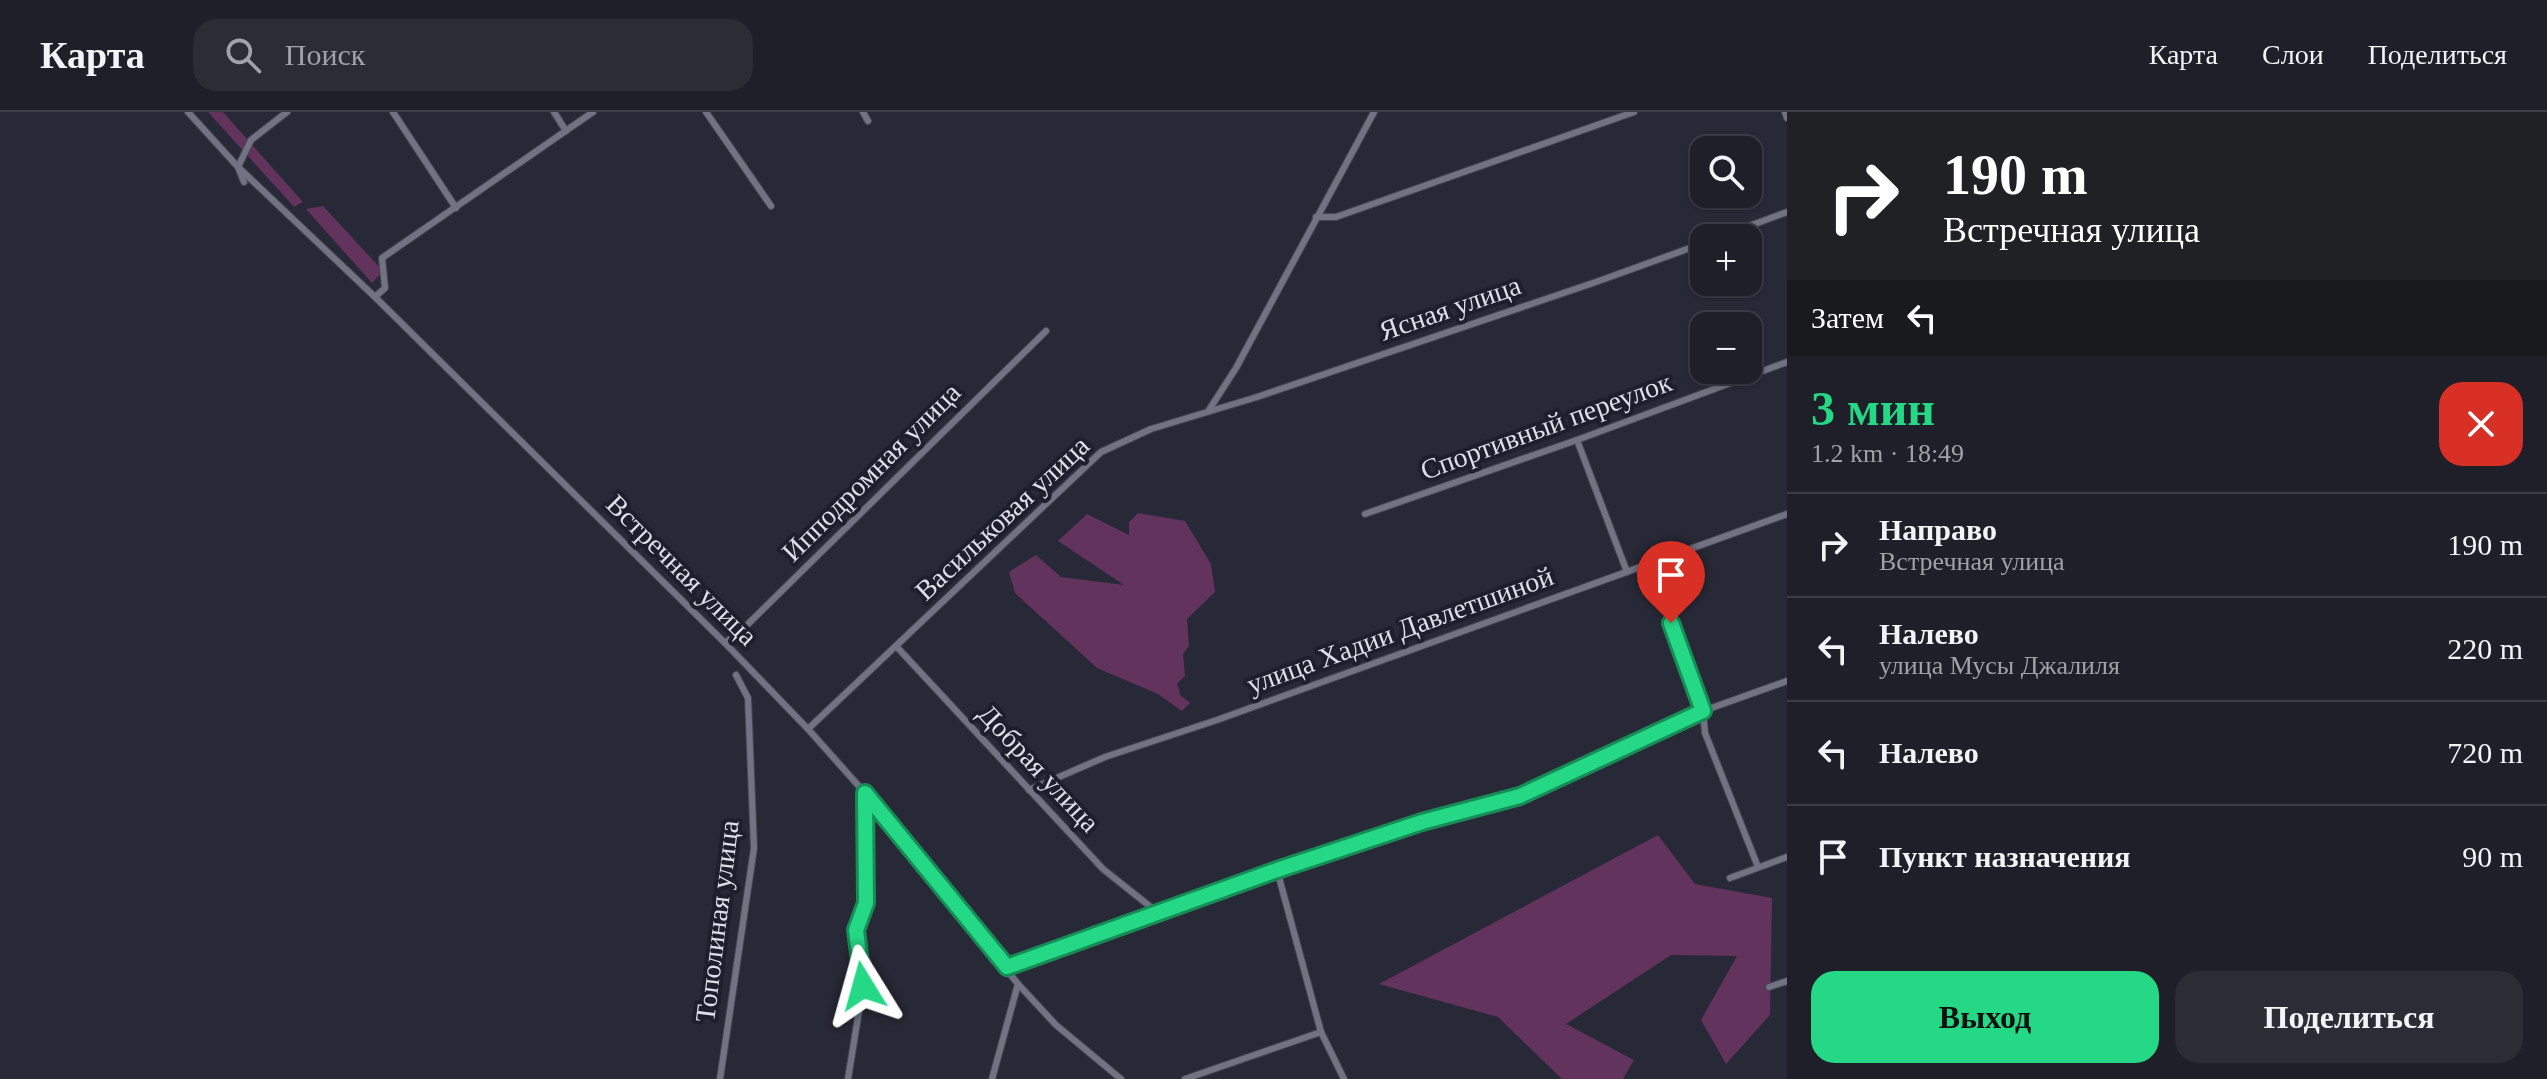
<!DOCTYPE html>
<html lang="ru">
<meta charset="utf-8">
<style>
:root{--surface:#1e1f28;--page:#2b2c34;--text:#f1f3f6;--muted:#a1a2a8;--line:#3c3d45;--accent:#24d886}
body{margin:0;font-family:Georgia,serif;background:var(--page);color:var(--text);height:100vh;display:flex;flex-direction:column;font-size:30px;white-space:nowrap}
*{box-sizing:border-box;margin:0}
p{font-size:26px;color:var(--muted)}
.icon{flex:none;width:44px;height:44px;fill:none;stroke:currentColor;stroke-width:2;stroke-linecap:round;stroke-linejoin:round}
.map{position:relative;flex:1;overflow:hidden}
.details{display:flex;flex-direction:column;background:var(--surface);width:760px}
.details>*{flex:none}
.hud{background:#202124;color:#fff;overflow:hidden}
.controls{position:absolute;left:1690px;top:24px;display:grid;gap:16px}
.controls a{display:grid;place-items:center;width:72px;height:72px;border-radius:16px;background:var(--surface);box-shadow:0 2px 6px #0004,0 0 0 2px var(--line);font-size:40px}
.pin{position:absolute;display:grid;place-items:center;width:68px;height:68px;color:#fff;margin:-82px -34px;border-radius:50% 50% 50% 0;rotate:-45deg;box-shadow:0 0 8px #0007}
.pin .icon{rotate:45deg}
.me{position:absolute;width:88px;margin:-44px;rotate:352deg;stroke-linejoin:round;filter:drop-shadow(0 0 6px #0008)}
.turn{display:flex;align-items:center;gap:28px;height:168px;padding:0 24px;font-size:36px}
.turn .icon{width:104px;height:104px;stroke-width:2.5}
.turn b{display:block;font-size:56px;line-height:68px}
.then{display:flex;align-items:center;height:76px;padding:0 24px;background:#0003;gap:16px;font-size:30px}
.round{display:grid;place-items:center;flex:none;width:84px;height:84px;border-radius:24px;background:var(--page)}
.headline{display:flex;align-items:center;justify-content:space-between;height:136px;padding:0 24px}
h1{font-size:48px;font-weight:600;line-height:60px;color:var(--accent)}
.action{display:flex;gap:16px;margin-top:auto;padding:16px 24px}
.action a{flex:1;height:92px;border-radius:24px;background:var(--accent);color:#111;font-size:32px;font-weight:600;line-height:92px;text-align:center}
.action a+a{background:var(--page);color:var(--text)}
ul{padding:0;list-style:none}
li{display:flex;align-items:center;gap:24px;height:104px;padding:0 24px;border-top:2px solid var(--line)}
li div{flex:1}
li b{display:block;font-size:30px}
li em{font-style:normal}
header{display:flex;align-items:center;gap:48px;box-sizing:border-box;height:112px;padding:0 40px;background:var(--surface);border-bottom:2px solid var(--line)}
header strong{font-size:38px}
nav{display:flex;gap:44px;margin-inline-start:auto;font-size:28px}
.search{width:560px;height:72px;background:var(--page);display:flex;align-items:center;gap:20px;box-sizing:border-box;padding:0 28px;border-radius:24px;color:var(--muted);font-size:30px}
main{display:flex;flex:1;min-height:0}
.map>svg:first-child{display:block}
</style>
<header>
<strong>Карта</strong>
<div class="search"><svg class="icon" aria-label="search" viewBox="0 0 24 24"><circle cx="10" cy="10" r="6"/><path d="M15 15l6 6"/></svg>Поиск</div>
<nav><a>Карта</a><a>Слои</a><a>Поделиться</a></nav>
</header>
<main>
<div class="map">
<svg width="1787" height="967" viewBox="0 0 1787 967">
<rect width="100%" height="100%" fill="#282936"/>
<g fill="#62335c">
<polygon points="208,0 223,0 303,90 294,95"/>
<polygon points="323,94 383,159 372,171 306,97"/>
<polygon points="1138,401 1185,409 1211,452 1215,480 1187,507 1189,534 1183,542 1185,564 1177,572 1181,584 1190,591 1182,599 1158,582 1097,556 1015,481 1009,460 1036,443 1061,465 1124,473 1058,429 1087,402 1129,423 1129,410"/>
<polygon points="1658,723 1695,772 1772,786 1770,903 1726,952 1701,908 1737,844 1671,843 1566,912 1634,948 1623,967 1562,967 1498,905 1379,872"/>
</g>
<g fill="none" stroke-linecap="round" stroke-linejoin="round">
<g stroke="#464652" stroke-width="8">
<g id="street">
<polyline points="188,0 238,55 375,185 725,531 808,617 865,681 1018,872 1056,913 1121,967"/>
<polyline points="393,0 456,96"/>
<polyline points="554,0 566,19"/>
<polyline points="706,0 771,94"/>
<polyline points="863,0 868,9"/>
<polyline points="1785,0 1787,6"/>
<polyline points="244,70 238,55 251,28 287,0"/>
<polyline points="1316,105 1336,105 1634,0"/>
<polyline points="1717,126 1787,100"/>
<polyline points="375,185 385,176 382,146 593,0"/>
<polyline points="1209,298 1236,256 1374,0"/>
<polyline points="1577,328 1627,460"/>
<polyline points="1365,402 1577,328 1787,250"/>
<polyline points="1650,453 1703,599 1705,621 1758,755"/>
<polyline points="725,531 747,513 1046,219"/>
<polyline points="896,534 1103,757 1157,800"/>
<polyline points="808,617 1101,340 1151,317 1257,285 1596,170 1704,131"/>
<polyline points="1029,678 1105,645 1217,608 1787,402"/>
<polyline points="1277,758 1321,920 1344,967"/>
<polyline points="1730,766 1787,745"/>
<polyline points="1007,855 1277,758 1422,710 1520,684 1703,599 1787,569"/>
<polyline points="1769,875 1787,869"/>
<polyline points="720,967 754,736 748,586 736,563"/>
<polyline points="848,967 863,874 856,818 866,791 865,681"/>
<polyline points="992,967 1018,872"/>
<polyline points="1185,967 1321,920"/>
</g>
</g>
<use href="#street" stroke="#717382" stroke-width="6"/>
</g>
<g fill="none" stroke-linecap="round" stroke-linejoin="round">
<g stroke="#178c57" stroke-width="20">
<polyline id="route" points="863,874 856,818 866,791 865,681 1007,855 1277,758 1422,710 1520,684 1703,599 1671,511"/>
</g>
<use href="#route" stroke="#24d886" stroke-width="14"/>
</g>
<g text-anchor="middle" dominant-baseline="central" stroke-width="8" stroke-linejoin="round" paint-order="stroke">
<g font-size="28" fill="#dddee7" stroke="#1e1f2c">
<text transform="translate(1450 196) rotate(-19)">Ясная улица</text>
<text transform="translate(1546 314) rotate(-20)">Спортивный переулок</text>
<text transform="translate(871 360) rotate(-45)">Ипподромная улица</text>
<text transform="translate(1002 406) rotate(-43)">Васильковая улица</text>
<text transform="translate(682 458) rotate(45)">Встречная улица</text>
<text transform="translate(1400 518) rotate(-20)">улица Хадии Давлетшиной</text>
<text transform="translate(1039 656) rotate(47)">Добрая улица</text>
<text transform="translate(717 809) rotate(-83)">Тополиная улица</text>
</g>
</g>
</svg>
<div class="controls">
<a><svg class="icon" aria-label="search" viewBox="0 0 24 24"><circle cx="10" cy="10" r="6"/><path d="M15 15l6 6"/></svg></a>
<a>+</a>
<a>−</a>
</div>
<div class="pin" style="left:1671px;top:511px;background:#d93025"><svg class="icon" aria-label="arrive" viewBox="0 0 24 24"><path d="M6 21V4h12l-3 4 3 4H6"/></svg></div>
<svg class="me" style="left:863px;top:874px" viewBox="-20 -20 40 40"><path d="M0-17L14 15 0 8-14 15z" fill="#24d886" stroke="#fff" stroke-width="4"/></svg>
</div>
<section class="details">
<div class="hud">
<div class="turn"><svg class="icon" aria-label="right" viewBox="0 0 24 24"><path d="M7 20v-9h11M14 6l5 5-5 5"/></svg><div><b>190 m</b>Встречная улица</div></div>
<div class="then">Затем<svg class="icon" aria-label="left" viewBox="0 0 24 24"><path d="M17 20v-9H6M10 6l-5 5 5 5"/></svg></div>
</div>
<div class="headline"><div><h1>3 мин</h1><p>1.2 km · 18:49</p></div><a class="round" style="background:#d93025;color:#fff"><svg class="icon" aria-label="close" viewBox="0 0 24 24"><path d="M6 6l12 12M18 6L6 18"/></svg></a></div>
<ul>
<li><svg class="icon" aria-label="right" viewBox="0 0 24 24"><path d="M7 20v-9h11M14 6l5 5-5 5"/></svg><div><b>Направо</b><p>Встречная улица</p></div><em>190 m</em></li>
<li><svg class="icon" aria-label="left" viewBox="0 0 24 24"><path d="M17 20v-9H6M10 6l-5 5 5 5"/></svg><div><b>Налево</b><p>улица Мусы Джалиля</p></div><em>220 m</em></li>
<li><svg class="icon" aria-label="left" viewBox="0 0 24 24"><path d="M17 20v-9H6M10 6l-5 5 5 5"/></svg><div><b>Налево</b></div><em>720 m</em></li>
<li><svg class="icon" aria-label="arrive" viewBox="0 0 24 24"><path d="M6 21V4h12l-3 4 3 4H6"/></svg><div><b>Пункт назначения</b></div><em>90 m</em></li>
</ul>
<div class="action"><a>Выход</a><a>Поделиться</a></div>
</section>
</main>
